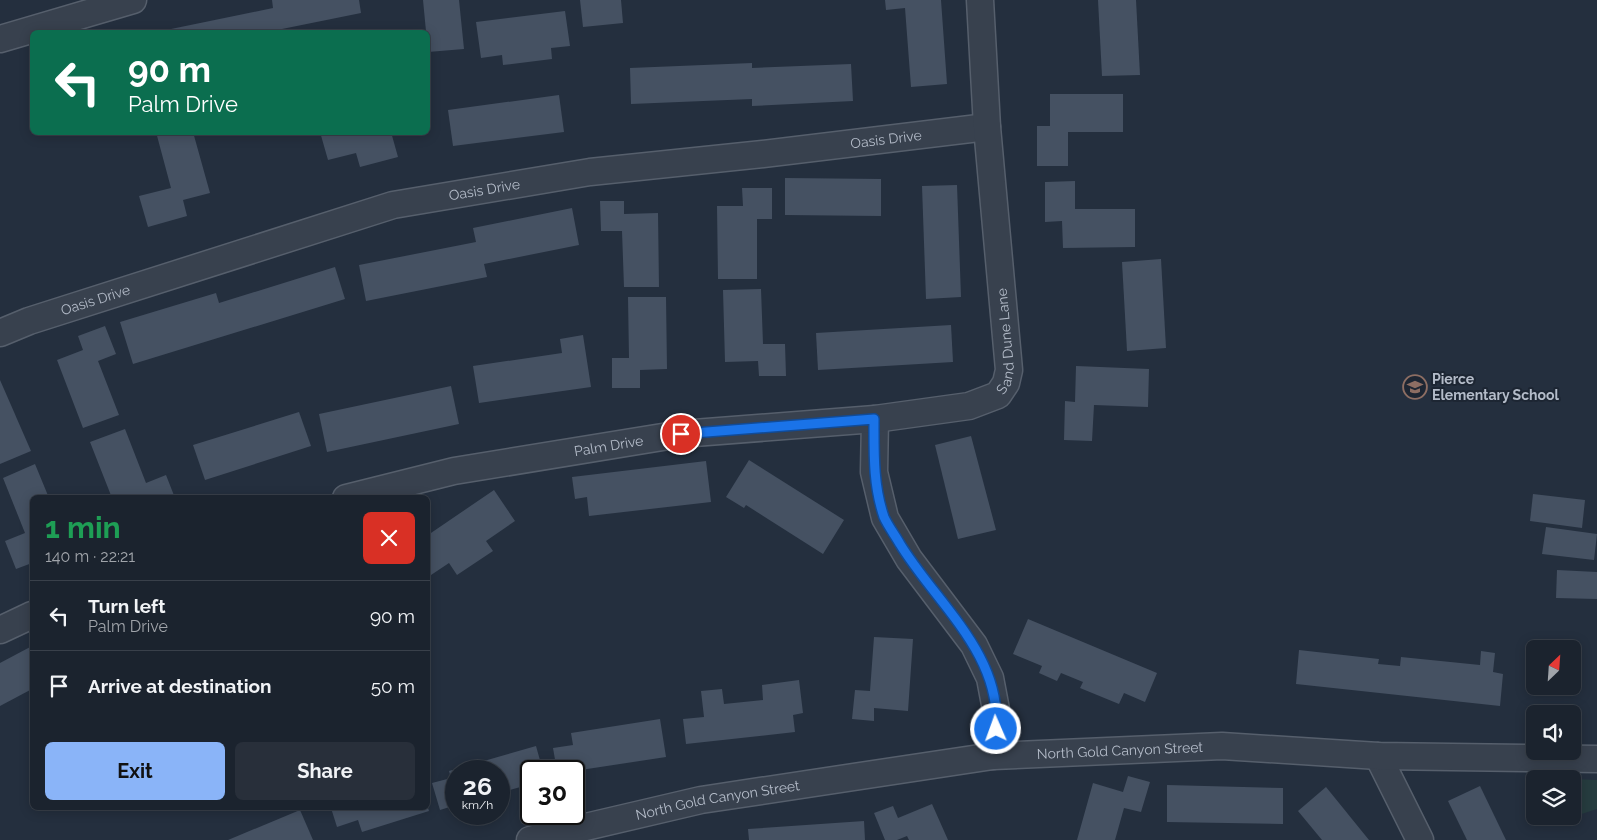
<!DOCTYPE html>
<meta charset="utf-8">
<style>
:root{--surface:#1b232e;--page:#282f3a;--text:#f1f3f6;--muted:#a0a4aa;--line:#39404a;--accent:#8ab4f8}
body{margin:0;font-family:Raleway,sans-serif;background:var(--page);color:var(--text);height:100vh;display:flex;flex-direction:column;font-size:19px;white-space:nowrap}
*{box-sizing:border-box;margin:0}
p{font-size:16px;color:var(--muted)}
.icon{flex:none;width:28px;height:28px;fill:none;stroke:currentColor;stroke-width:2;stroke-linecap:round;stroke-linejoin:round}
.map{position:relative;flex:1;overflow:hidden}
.side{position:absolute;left:30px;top:495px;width:400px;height:315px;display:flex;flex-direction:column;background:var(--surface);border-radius:8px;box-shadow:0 2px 12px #0003,0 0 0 1px var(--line)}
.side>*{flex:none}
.banner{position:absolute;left:30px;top:30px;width:400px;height:105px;border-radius:8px;box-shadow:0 2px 12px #0003,0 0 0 1px var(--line);background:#0b6e4f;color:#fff;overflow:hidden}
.needle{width:32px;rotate:25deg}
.fabs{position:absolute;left:1526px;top:640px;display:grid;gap:10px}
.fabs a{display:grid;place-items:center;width:55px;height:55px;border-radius:8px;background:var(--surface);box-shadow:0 2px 12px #0003,0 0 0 1px var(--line);font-size:25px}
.speed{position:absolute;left:445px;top:760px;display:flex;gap:10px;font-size:25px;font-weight:700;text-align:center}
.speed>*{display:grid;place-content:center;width:65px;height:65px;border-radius:50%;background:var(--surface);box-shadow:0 2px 12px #0003,0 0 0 1px var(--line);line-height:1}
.speed small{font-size:12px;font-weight:400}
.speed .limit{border:2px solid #111;border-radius:8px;background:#fff;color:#111}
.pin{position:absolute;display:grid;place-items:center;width:42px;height:42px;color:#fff;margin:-21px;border:2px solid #fff;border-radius:50%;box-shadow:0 1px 5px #0007}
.me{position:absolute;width:55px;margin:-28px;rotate:358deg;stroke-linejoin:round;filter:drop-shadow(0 0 4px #0008)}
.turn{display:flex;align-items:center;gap:18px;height:105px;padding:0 15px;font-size:22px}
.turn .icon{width:65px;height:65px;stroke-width:2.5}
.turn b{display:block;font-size:35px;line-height:42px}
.round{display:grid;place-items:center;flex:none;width:52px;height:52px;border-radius:8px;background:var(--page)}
.head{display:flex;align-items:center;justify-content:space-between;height:85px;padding:0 15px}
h1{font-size:30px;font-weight:700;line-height:38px;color:#1e9e55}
.cta{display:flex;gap:10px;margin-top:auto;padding:10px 15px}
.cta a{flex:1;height:58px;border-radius:8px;background:var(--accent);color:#111;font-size:20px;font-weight:700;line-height:58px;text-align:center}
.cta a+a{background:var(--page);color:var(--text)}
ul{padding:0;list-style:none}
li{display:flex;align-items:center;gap:15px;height:70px;padding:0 15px;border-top:1px solid var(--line)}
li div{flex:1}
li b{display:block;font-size:19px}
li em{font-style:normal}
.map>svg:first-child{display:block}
</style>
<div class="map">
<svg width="1597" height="840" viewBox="0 0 1597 840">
<rect width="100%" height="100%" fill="#242f3e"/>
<polygon fill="#263c3f" points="1573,779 1597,780 1597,809 1551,824 1548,816 1572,816"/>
<g fill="#455162">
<polygon points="272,0 359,0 361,13 282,29 283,32 172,32 171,29 273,8"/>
<polygon points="423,0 459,0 464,49 428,52"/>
<polygon points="580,0 621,0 623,23 583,27"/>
<polygon points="885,0 941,0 947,84 911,87 905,8 886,10"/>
<polygon points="1098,0 1136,0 1140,75 1102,76"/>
<polygon points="565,11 570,46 551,48 552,59 503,65 502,55 481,58 476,22"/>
<polygon points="752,63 752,68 851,64 853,101 752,106 752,99 631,104 630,68"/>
<polygon points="1050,94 1123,94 1123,132 1068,132 1068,166 1037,166 1037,126 1050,126"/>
<polygon points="559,95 564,132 453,146 448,110"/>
<polygon points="156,132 193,132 210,193 183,200 187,216 148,227 139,196 171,188"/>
<polygon points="320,132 360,132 361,136 374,132 391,132 398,157 360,167 356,153 328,160"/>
<polygon points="785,178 881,179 881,216 785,215"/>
<polygon points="1075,181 1075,209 1135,209 1135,247 1063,248 1062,221 1045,222 1045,182"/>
<polygon points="957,185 961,297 926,299 922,186"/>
<polygon points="742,188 772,188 772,219 757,219 757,279 718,279 717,206 743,206"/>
<polygon points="600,201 624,201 624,214 658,213 659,287 624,287 622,231 601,231"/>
<polygon points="572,208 579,245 484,264 487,277 366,301 359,265 476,242 473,228"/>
<polygon points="1161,259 1166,348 1127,351 1122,262"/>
<polygon points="335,267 345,299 133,364 120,322 216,293 219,303"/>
<polygon points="761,289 763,344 785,344 786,376 759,376 758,361 725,362 723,290"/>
<polygon points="628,297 666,297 667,369 640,370 640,388 612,388 612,358 629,358"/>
<polygon points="951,325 953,362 818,370 816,333"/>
<polygon points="105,326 116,354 98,361 119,415 83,428 57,360 83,350 78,336"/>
<polygon points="583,335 591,387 479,403 473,366 562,353 560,339"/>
<polygon points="1076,366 1149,369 1148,407 1094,405 1092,441 1064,440 1065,401 1075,402"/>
<polygon points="0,380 31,451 0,464"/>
<polygon points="451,386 459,424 327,452 319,414"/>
<polygon points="299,412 311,446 205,480 193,445"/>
<polygon points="125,429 146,483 166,475 175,498 112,498 90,442"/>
<polygon points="971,436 996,530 958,539 935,445"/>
<polygon points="749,460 844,520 823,554 746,505 744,508 726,497"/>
<polygon points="706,461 711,502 589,516 587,497 575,499 572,477"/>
<polygon points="35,464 49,498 32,498 32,563 16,569 5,541 25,533 3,478"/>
<polygon points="494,490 515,521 486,541 493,551 457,575 449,563 428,577 428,535"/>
<polygon points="1533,494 1585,500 1582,528 1530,521"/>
<polygon points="1546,527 1597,534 1594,560 1542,554"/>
<polygon points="1557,570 1597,572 1597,599 1556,598"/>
<polygon points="1028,619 1157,673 1145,702 1124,693 1119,704 1080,688 1083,682 1061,673 1057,681 1039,673 1042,666 1013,654"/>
<polygon points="874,637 913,639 908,711 874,708 874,721 852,719 855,690 870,691"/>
<polygon points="32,646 32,689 0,706 0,663"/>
<polygon points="1299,650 1379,659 1378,664 1400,666 1401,657 1480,665 1481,651 1495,653 1493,672 1503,674 1500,706 1296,684"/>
<polygon points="799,680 803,713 793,715 795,732 686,744 683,719 704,717 701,691 722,689 724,704 763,700 762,685"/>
<polygon points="660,719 666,757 574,771 557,771 553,748 573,745 571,733"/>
<polygon points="536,746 543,771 531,771 531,784 499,793 499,771 456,771 456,805 440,810 432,783 451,778 449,771"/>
<polygon points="1128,776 1150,782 1141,812 1124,808 1115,840 1077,840 1093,783 1123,792"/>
<polygon points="1167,785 1283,788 1283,824 1167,822"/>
<polygon points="1480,786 1506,840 1467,840 1448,801"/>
<polygon points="1326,787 1369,840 1322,840 1298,811"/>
<polygon points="932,804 948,840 909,840 907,836 897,840 885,840 874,813 893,806 898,818"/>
<polygon points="331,808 428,808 429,811 362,832 358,820 337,827"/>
<polygon points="300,810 313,840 228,840"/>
<polygon points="864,821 865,840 749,840 748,829"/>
</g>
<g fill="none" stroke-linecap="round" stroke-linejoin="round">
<g stroke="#565f6c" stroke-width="29">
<g id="minor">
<polyline points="0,39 133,0"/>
<path id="s1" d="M0 333 29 321 393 205 590 172 763 154 987 127"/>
<polyline points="875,419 874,472 885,518 909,559 974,645 990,678 997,715 993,756"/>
<path id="s2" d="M346 498 454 471 681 434 875 419 969 406 998 395 1006 383 1009 370 987 127 980 0"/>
<polyline points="0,630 32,615"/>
<polyline points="1378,756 1420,840"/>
<path id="s3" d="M530 840 701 800 993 756 1222 746 1378 756 1597 759"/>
</g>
</g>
<use href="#minor" stroke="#38414e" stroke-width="26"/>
</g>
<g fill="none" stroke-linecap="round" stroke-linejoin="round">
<g stroke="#114b97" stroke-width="12">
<path id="route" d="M681 434 874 419C874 453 873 485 884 517 888 526 895 535 900 544 936 603 1002 654 996 729"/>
</g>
<use href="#route" stroke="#1a73e8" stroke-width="9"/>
</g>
<defs>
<g id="school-ring" transform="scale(1.25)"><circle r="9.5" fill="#1d2633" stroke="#8d6e63" stroke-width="1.5"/><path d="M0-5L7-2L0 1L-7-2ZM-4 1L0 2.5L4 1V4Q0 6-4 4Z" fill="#8d6e63"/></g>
</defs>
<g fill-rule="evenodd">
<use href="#school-ring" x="1415" y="387"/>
</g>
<g text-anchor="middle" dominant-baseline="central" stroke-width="4" stroke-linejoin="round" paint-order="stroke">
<g font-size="14" fill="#b4bcc9" stroke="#1d2633">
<text stroke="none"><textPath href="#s1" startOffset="911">Oasis Drive</textPath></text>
<text stroke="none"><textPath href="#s1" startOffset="506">Oasis Drive</textPath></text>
<text stroke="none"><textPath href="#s1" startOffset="101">Oasis Drive</textPath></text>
<text stroke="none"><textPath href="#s2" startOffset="718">Sand Dune Lane</textPath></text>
<text stroke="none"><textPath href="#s2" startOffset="268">Palm Drive</textPath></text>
<text stroke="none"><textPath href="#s3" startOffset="598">North Gold Canyon Street</textPath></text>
<text stroke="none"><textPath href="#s3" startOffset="192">North Gold Canyon Street</textPath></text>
</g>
<g font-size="14" font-weight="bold" fill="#b4bcc9" stroke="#1d2633" text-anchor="start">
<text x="1432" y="379">Pierce<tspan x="1432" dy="16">Elementary School</tspan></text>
</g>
</g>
</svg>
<div class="fabs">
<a><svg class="needle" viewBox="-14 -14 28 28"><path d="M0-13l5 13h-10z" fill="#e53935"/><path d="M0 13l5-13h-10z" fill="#a0a4aa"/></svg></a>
<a><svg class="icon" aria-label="sound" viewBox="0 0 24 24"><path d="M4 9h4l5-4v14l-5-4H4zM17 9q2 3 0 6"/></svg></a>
<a><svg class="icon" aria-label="layers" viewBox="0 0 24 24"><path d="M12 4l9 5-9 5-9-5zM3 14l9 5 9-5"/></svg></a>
</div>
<div class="speed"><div>26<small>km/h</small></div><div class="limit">30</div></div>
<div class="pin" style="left:681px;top:434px;background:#d93025"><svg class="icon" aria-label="arrive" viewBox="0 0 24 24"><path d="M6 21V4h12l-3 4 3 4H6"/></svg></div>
<svg class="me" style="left:996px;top:729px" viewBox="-20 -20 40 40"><circle r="17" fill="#1a73e8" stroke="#fff" stroke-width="3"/><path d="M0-11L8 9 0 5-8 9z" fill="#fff"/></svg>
<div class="banner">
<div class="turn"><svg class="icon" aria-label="left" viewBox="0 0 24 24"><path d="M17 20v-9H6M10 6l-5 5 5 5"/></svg><div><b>90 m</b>Palm Drive</div></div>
</div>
<section class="side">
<div class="head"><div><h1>1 min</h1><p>140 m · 22:21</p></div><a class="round" style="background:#d93025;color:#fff"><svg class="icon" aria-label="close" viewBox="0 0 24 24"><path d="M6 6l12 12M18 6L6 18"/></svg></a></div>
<ul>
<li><svg class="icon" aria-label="left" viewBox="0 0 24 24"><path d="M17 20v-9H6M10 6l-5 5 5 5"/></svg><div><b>Turn left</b><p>Palm Drive</p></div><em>90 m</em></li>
<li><svg class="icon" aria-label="arrive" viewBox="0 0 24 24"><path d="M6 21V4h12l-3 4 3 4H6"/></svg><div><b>Arrive at destination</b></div><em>50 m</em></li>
</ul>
<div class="cta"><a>Exit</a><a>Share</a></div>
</section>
</div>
